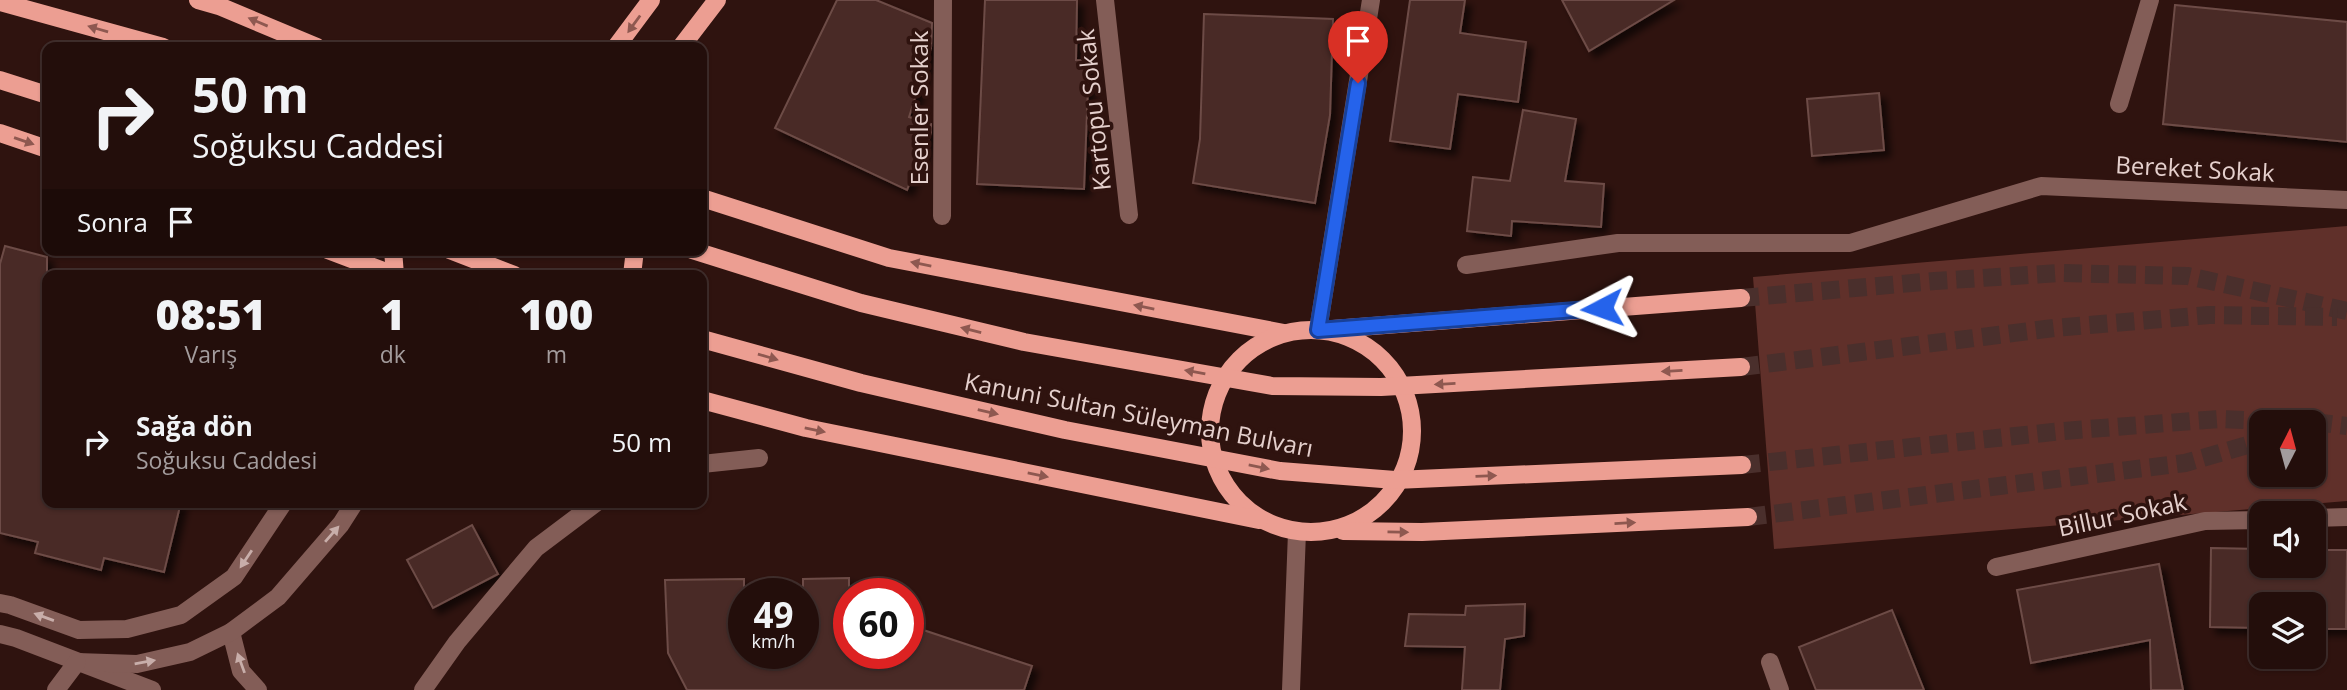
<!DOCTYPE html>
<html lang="tr">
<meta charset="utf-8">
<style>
:root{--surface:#230e0b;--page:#2b1714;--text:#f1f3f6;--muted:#a39c9d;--line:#402e2c}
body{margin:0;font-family:"Open Sans",sans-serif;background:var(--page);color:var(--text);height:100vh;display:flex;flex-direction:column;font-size:26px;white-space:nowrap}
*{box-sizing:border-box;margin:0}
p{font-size:23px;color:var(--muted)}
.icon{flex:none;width:38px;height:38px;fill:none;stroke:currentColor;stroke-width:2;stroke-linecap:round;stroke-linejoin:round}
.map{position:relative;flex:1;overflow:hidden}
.sheet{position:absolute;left:42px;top:270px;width:665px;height:238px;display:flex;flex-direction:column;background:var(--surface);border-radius:14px;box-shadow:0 2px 5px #0004,0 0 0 2px var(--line)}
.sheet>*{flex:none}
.top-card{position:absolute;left:42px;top:42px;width:665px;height:214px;border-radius:14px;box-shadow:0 2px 5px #0004,0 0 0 2px var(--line);background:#230e0b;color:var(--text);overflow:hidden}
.needle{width:46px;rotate:6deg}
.tools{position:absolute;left:2249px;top:410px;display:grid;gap:14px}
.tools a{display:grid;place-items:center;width:77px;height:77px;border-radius:14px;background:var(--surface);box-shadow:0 2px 5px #0004,0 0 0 2px var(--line);font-size:35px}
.speed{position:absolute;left:728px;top:578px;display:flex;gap:14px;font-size:35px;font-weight:700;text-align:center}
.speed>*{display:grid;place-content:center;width:91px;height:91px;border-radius:50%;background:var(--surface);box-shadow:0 2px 5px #0004,0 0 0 2px var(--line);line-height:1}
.speed small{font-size:18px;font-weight:400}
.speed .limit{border:10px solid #d22;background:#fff;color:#111}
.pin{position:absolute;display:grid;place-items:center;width:60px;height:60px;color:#fff;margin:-72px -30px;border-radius:50% 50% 50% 0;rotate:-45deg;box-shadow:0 0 7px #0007}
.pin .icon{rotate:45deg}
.me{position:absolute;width:77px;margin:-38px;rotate:266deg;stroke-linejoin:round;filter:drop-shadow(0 0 5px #0008)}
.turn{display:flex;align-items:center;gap:24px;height:147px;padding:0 35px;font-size:32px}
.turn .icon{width:91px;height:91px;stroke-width:2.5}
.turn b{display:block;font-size:49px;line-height:60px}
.then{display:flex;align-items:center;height:66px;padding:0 35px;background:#0003;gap:14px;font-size:26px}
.eta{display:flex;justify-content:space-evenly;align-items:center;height:119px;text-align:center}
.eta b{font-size:42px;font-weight:800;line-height:49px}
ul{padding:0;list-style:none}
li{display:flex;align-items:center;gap:21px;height:105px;padding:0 35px}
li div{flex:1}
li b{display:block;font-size:26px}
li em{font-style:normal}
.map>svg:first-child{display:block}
</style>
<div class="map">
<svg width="2347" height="690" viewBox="0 0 2347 690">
<defs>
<filter id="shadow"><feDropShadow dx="6" dy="6" stdDeviation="3.5" flood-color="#0009"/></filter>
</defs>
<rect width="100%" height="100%" fill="#2f130f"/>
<path fill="#60302a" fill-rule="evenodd" d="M2347 226V501L1774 549 1753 277ZM2261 422H2314V474H2261Z"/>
<g fill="#482925" stroke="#6d4c46" stroke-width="2" filter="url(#shadow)">
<polygon points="837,0 876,0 932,23 931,48 909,117 931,124 931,133 907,190 775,128"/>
<polygon points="985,0 1077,0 1076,60 1089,61 1084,189 977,184"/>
<polygon points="1410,0 1465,0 1460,33 1526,42 1518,102 1458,94 1450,149 1390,141"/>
<polygon points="1562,0 1674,0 1589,51"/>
<polygon points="2175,5 2347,22 2347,142 2163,124"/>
<polygon points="1204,14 1333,19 1330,115 1315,203 1193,183 1200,139"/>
<polygon points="1879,93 1884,150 1812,156 1807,99"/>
<polygon points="1523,110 1576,119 1565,181 1604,184 1601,227 1512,221 1511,236 1467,231 1473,177 1510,181"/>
<polygon points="5,246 47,257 47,502 181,502 164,572 104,558 101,570 35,553 38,542 0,533 0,264"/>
<polygon points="472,525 498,574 433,608 407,560"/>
<polygon points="2211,548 2261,549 2261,565 2314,565 2314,550 2347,550 2346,629 2314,629 2314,604 2261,604 2261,628 2210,627"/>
<polygon points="2159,564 2183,690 2151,690 2150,640 2031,663 2017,590"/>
<polygon points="849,578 849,653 908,653 908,625 1032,666 1024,690 687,690 668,653 665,580 744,579 744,653 803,653 803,579"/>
<polygon points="1525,604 1524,636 1505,639 1500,690 1462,690 1465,647 1405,646 1409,614 1465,615 1466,606"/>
<polygon points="1892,610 1924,690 1816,690 1799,647"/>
</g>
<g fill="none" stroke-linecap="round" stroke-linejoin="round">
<g stroke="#4a2f2c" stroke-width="18" stroke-dasharray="18 9" stroke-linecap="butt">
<polyline points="1741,298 1935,281 2059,273 2188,276 2347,311"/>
<polyline points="1741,367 2054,328 2209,315 2337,317"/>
<polyline points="2314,422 2347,426"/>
<polyline points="1742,465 2063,431 2219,419 2300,422"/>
<polyline points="1748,517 2185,463 2261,441"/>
</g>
<g stroke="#835d57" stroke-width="18">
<polyline points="1105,0 1129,215"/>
<polyline points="2119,104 2150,0"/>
<polyline points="942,216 943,0"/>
<polyline points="1466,265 1618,243 1850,243 2041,186 2347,200"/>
<polyline points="1318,330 1371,0"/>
<polyline points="702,464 759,458"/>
<polyline points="2314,518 2347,517"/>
<polyline points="1996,567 2205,521 2261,520"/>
<polyline points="0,603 10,605 79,630 127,629 181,615 234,577 284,502"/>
<polyline points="231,632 241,671 258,690"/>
<polyline points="0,634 16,638 152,690"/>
<polyline points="77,662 137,664 190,652 231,632 278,597 341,524 355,502"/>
<polyline points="1770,662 1780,690"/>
<polyline points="56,690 77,662"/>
<polyline points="423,690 457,642 536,548 597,502"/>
<polyline points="1291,690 1297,532"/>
</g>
<g stroke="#ec9e92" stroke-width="18">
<polyline points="198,0 219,6 317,47"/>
<polyline points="0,2 163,47"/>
<polyline points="616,47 651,0"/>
<polyline points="681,47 717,0"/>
<polyline points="0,80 47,95"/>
<polyline points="0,133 47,149"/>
<polyline points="702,198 889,258 1284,333"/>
<polyline points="328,250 394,275"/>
<polyline points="393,250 395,275"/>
<polyline points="450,250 514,275"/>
<polyline points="632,275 635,250"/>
<polyline points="1333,329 1741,298"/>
<circle cx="1311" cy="431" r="101"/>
<polyline points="702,400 806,428 1259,520"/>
<polyline points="1343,531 1422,532 1748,517"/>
</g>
<g stroke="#ec9e92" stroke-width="18">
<polyline points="692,250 861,303 1024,342 1272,386 1381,387 1741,367"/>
<polyline points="702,339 861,383 1065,430 1280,471 1395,480 1742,465"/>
</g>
</g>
<defs><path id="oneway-solid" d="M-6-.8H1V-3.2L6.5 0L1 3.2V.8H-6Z" transform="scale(1.75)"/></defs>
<g fill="#8e5850">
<use href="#oneway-solid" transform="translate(258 22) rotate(-157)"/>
<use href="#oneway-solid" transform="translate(634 24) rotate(126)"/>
<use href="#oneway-solid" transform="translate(98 29) rotate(-164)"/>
<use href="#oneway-solid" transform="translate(24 141) rotate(19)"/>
<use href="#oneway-solid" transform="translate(921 264) rotate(-169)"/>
<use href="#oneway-solid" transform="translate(1144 307) rotate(-169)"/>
<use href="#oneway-solid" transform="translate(971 330) rotate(-166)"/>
<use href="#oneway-solid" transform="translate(768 357) rotate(16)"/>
<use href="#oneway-solid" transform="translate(1672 371) rotate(177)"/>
<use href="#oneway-solid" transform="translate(1195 372) rotate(-170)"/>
<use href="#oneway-solid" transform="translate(1445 384) rotate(177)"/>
<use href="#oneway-solid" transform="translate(988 412) rotate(13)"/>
<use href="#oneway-solid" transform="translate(815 430) rotate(12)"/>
<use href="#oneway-solid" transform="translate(1259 467) rotate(11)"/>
<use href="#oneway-solid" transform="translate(1038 475) rotate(11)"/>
<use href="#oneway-solid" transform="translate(1486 476) rotate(-2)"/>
<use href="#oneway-solid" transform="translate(1625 523) rotate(-3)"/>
<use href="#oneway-solid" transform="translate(1398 532) rotate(1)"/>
</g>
<g fill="#c8aeaa">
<use href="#oneway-solid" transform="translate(332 534) rotate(-49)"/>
<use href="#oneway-solid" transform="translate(246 559) rotate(124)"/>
<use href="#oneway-solid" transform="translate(44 617) rotate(-160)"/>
<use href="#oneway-solid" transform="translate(145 662) rotate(-10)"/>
<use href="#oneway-solid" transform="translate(241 663) rotate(-110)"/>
</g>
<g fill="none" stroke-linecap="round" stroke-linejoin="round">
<g stroke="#184099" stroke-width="18">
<polyline id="route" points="1358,83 1318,330 1602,308"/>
</g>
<use href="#route" stroke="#2563eb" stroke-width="12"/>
</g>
<g text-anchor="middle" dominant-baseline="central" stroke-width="7" stroke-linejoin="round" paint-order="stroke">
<g font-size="24" fill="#e5d0cd" stroke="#2f130f">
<text transform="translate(918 108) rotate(-90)">Esenler Sokak</text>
<text transform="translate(1093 110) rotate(-96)">Kartopu Sokak</text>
<text transform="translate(2195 168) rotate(3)">Bereket Sokak</text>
<text transform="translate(1139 414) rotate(11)">Kanuni Sultan Süleyman Bulvarı</text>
<text transform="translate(2122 514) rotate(-12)">Billur Sokak</text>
</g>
</g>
</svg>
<div class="tools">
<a><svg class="needle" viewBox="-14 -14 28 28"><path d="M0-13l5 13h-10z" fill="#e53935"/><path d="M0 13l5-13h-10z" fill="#a39c9d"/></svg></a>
<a><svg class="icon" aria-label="sound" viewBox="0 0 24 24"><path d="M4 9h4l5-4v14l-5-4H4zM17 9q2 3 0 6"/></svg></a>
<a><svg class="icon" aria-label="layers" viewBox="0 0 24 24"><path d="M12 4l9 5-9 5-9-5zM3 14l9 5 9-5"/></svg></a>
</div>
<div class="speed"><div>49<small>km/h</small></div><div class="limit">60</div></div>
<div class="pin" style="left:1358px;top:83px;background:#d93025"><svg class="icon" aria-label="arrive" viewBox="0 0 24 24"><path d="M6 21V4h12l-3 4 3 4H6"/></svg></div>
<svg class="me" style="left:1602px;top:308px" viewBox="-20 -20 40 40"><path d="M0-17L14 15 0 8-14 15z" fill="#2563eb" stroke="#fff" stroke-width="4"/></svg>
<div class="top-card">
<div class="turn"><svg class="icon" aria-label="right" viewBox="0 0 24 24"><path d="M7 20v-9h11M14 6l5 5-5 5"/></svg><div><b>50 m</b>Soğuksu Caddesi</div></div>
<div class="then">Sonra<svg class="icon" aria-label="arrive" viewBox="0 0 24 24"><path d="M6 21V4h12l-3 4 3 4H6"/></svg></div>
</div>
<section class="sheet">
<div class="eta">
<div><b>08:51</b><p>Varış</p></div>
<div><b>1</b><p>dk</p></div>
<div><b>100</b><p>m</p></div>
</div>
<ul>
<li><svg class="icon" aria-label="right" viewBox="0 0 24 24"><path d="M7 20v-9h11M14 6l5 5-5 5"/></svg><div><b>Sağa dön</b><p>Soğuksu Caddesi</p></div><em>50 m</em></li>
</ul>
</section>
</div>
